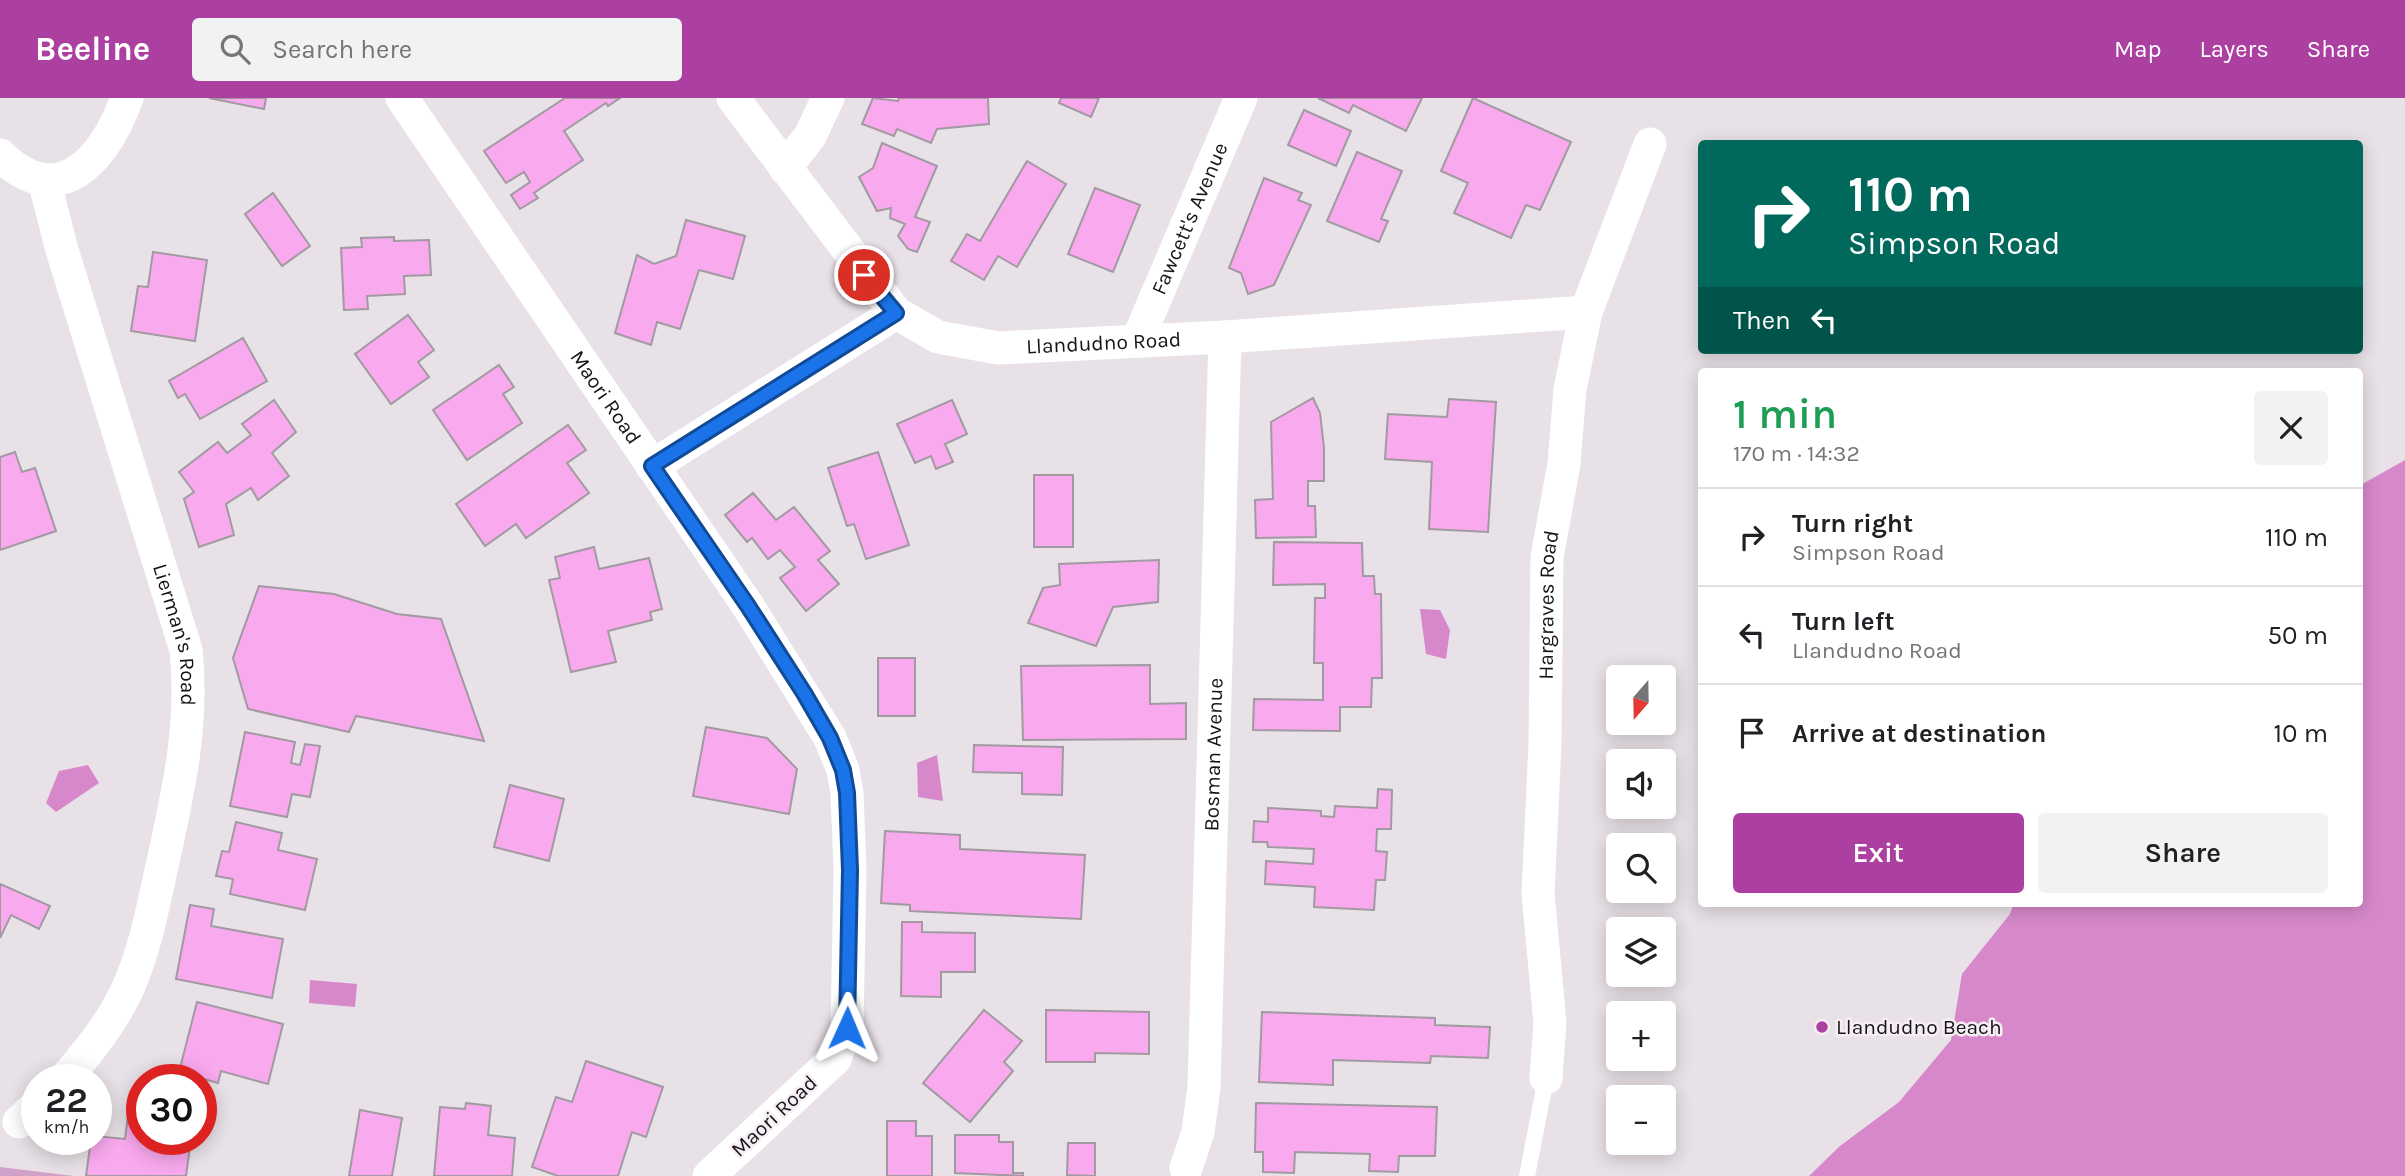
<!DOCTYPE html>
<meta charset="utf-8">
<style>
:root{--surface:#fff;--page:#f2f2f2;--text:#202124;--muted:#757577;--line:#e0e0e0;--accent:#ac40a1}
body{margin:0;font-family:Karla,sans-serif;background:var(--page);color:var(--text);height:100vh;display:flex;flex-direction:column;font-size:26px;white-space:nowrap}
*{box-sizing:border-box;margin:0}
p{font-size:23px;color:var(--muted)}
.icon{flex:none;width:38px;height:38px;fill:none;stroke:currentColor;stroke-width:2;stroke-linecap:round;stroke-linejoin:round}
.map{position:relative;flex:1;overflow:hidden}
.sheet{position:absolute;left:1698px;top:270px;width:665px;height:539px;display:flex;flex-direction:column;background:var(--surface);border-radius:7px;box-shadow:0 4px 18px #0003}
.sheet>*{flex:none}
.hud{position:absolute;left:1698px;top:42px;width:665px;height:214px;border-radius:7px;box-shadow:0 4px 18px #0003;background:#00695c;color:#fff;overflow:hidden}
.needle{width:46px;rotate:200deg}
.fabs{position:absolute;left:1606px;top:567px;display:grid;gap:14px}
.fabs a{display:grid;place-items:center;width:70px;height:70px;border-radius:7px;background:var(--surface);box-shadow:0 4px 18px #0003;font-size:35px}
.speed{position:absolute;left:21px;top:966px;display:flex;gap:14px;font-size:35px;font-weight:700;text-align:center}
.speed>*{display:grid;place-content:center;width:91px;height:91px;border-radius:50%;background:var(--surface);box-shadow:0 4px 18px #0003;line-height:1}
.speed small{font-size:18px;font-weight:400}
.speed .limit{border:10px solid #d22;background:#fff;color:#111}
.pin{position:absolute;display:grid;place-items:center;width:60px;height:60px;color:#fff;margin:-30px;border:4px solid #fff;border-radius:50%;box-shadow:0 2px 7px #0007}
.me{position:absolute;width:77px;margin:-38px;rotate:1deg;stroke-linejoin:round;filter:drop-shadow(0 0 5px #0008)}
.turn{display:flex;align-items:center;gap:24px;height:147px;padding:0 35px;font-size:32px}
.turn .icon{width:91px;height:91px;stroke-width:2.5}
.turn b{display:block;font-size:49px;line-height:60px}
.then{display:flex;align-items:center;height:66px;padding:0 35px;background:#0003;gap:14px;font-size:26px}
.round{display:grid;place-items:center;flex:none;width:74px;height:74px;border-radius:7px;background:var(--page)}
.summary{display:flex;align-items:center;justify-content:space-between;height:119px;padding:0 35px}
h1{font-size:42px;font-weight:600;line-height:52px;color:#1e9e55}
.primary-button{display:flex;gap:14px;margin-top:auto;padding:14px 35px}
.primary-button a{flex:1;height:80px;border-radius:7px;background:var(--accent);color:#fff;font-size:28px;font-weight:600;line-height:80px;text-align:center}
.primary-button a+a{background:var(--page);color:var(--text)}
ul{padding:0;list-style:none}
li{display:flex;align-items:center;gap:21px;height:98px;padding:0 35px;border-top:2px solid var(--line)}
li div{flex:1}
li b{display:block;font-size:26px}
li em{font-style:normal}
header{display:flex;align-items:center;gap:42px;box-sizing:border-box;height:98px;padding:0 35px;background:var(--accent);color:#fff}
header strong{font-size:33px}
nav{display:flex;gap:38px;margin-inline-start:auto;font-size:24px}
.search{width:490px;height:63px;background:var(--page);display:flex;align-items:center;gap:18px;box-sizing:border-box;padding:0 24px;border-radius:7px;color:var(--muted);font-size:26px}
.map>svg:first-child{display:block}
</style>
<header>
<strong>Beeline</strong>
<div class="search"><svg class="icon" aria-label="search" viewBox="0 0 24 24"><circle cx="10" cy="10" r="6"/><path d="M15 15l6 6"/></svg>Search here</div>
<nav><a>Map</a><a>Layers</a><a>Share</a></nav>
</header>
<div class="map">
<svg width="2405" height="1078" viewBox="0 0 2405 1078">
<rect width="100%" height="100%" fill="#e8e1e7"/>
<polygon fill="#d1a2c9" points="0,1069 74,1078 0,1078"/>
<g fill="#d688cb">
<polygon points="2405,362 2405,1078 1809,1078 1840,1048 1899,1004 1951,942 1962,876 2010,816 2014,805 2359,805 2359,388"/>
<polygon points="1420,511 1440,512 1450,532 1446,561 1426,556"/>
<polygon points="937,657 943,703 918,699 917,665"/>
<polygon points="88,667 99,685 56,714 46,705 59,673"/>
<polygon points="310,882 357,886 355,909 309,905"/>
</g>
<g fill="#f9a9ee" stroke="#a19aa0" stroke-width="2">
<polygon points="209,0 266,0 264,11"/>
<polygon points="565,0 620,0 608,8 606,5 564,33 583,62 534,95 538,100 520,111 511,97 530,84 524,74 506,85 484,53"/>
<polygon points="873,0 898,3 899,0 988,0 989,26 937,31 931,45 897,31 894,38 862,26"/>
<polygon points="1061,0 1099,0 1091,19 1059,5"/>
<polygon points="1318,0 1422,0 1406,33 1353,7 1349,15"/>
<polygon points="1473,0 1571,44 1540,112 1526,107 1511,140 1454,115 1468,85 1441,73"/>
<polygon points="1304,12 1351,33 1336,68 1288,47"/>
<polygon points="882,45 937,68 915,119 930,124 917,154 908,151 898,138 905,126 890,120 891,110 877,113 859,79 873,70"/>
<polygon points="1357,54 1402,73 1381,121 1388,123 1379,144 1327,123"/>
<polygon points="1027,63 1066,86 1017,169 998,158 984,182 951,163 967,136 980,143"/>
<polygon points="1264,80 1302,95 1298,102 1311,107 1274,187 1248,196 1241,175 1229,170"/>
<polygon points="1095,90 1140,107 1113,174 1068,156"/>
<polygon points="273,95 310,148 282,168 245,116"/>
<polygon points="686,122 745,138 733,181 699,172 680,231 657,224 651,247 615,235 637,157 654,166 676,158"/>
<polygon points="394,139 394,143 429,142 431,177 404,178 405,196 367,198 368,211 344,212 341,150 362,149 361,140"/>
<polygon points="153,154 207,162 195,243 131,233 138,188 148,189"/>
<polygon points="408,217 434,252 418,264 429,279 391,306 355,256"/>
<polygon points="243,240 267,283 200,321 185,296 178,300 169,283"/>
<polygon points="499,267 514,289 503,296 522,325 467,362 433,312"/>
<polygon points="1313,300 1320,315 1324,350 1324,383 1308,383 1308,408 1315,408 1316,439 1256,440 1255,402 1273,401 1271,324"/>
<polygon points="1449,301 1496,304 1488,434 1429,431 1432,364 1385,361 1388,316 1447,319"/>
<polygon points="274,302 296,334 272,355 289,378 258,402 251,390 226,406 234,437 199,449 184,401 194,394 179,374 218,344 227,355 251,337 242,326"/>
<polygon points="952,302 967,336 945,346 953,364 936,371 931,358 915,365 897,326"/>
<polygon points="568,327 586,352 567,365 589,395 526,440 516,426 485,448 456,406"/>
<polygon points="15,354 22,374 35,370 56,433 0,452 0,359"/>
<polygon points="878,354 909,447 866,461 854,426 847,428 828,370"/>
<rect x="1034" y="377" width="39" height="72"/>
<polygon points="753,395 776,422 794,409 830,453 818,462 839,486 806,513 780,480 795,469 780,452 768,461 752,440 747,444 725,417"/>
<polygon points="1274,444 1362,445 1363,478 1374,478 1375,496 1381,496 1382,580 1372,580 1371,609 1340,609 1340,633 1253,632 1254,601 1323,602 1323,565 1314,565 1315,500 1325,500 1325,486 1273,487"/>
<polygon points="594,449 599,471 649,460 662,511 650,514 652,522 608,533 616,564 571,574 549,482 560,480 555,459"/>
<polygon points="1159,462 1158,504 1113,509 1096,548 1028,525 1043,490 1060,487 1059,466"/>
<polygon points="259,488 334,496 397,516 441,521 484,643 356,618 349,634 248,611 233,560"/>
<rect x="878" y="560" width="37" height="58"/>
<polygon points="1150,567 1150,606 1186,605 1186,641 1023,642 1021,568"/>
<polygon points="706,629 767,640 797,671 789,716 693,698"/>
<polygon points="245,634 295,644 291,665 300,667 305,646 320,648 310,699 292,696 287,719 230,708"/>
<polygon points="974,647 1063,649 1062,697 1022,696 1022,675 973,674"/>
<polygon points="510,687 564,701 549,763 494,749"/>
<polygon points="1378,691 1392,692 1391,731 1377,731 1376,753 1387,754 1385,782 1376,782 1374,812 1314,809 1315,789 1265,786 1266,763 1313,766 1314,751 1268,749 1267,744 1253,744 1254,723 1268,724 1268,710 1321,713 1321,718 1334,719 1335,708 1377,710"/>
<polygon points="236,724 282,735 278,752 317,761 305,812 230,796 233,781 216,778 222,753 229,754"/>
<polygon points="885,733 960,737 960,751 1085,757 1081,821 910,813 910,807 881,805"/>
<polygon points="0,786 50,808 39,831 11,817 0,840"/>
<polygon points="190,807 214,811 211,828 283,841 272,900 176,881"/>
<polygon points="902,824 922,824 922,834 975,835 975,874 941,874 941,899 901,898"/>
<polygon points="197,904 283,926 268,986 221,973 218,985 179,974"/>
<polygon points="984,912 1022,943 1004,964 1013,973 970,1024 923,985"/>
<polygon points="1046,912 1149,914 1149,956 1095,955 1095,964 1046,964"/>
<polygon points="1262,914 1435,920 1435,927 1490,929 1488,960 1431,958 1430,965 1333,962 1333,987 1259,984"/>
<polygon points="586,963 663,989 646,1039 632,1034 618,1078 558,1078 532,1069 556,999 572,1004"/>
<polygon points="466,1005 491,1008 488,1037 515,1040 512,1078 434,1078 440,1009 465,1011"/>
<polygon points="1256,1005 1437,1009 1435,1058 1399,1058 1398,1074 1369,1073 1370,1056 1295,1054 1294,1075 1263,1074 1263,1054 1255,1054"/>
<polygon points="129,1010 142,1011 142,1041 191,1041 186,1078 86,1078 91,1041 96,1041 96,1038 125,1041"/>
<polygon points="360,1012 402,1020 392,1078 349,1078"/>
<polygon points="887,1023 916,1023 916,1038 932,1038 932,1078 887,1078"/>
<polygon points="955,1037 999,1037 999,1044 1013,1044 1013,1075 1023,1075 1023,1078 955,1075"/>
<polygon points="1068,1045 1095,1045 1095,1078 1067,1077"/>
</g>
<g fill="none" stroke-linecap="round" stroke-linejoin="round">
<polyline stroke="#fff" stroke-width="16" points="1527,1078 1546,980"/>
<g stroke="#fff" stroke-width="33">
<path id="s1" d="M402 0 748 508 830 640 843 672 847 695 850 772 847 930 835 961 709 1078"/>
<path id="s2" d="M733 0 896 215 938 239 998 250 1225 239 1586 214"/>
<path d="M0 57C61 116 105 59 127 0"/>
<polyline points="785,70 810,38 828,0"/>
<path id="s3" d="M44 82 62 152 186 552C194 627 178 695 162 768 153 809 145 852 128 890 112 925 89 953 64 982"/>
<path id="s4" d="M1138 241 1241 0"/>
<polyline points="652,368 896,215"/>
<path id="s5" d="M1546 980 1550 925 1538 795 1545 646 1547 459 1564 366 1570 291 1586 214 1650 46"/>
<polyline points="19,1024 37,1007"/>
<path id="s6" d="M1186 1070 1198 1034 1204 989 1225 239"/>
</g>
</g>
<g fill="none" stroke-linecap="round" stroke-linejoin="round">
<g stroke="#114b97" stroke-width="18">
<polyline id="route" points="847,930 850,772 847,695 843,672 830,640 804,595 748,508 652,368 896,215 864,177"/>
</g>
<use href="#route" stroke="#1a73e8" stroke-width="12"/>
</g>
<circle fill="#ac40a1" stroke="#f6eef4" stroke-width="2.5" cx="1822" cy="929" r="7"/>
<g text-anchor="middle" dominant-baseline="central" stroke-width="5" stroke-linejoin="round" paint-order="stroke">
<g font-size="21" fill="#171416" stroke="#f6eef4">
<text stroke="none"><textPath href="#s4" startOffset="131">Fawcett's Avenue</textPath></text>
<text stroke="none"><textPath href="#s2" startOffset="485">Llandudno Road</textPath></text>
<text stroke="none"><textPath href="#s1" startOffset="362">Maori Road</textPath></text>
<text stroke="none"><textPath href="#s5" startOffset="474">Hargraves Road</textPath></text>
<text stroke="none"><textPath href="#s3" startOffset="474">Lierman's Road</textPath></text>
<text stroke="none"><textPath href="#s6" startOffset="416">Bosman Avenue</textPath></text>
<text transform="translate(774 1018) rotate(-43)">Maori Road</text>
</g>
<g font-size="21" fill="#171416" stroke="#f6eef4" text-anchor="start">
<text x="1836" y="929">Llandudno Beach</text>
</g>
</g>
</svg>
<div class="fabs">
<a><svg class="needle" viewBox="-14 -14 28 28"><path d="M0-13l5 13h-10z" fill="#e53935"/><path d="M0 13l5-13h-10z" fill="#757577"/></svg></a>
<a><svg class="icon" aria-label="sound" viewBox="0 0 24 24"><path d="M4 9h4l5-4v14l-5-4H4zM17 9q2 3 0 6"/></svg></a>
<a><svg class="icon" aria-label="search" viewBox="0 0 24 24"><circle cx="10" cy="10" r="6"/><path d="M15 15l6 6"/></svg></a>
<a><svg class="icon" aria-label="layers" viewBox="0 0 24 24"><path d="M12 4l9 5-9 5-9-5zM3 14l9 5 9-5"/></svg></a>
<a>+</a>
<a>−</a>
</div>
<div class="speed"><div>22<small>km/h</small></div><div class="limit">30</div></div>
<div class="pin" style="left:864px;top:177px;background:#d93025"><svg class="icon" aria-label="arrive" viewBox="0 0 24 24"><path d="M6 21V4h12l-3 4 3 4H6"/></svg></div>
<svg class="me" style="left:847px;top:930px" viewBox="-20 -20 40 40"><path d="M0-17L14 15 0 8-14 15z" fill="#1a73e8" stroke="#fff" stroke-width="4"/></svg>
<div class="hud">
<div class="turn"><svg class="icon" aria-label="right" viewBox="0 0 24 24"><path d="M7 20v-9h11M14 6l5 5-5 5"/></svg><div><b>110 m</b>Simpson Road</div></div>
<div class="then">Then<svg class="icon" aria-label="left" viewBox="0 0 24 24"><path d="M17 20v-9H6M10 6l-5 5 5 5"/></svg></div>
</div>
<section class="sheet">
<div class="summary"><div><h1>1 min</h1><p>170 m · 14:32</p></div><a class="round"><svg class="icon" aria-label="close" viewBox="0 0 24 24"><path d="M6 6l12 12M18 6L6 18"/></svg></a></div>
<ul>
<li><svg class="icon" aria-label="right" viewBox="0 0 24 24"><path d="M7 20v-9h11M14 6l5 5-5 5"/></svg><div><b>Turn right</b><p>Simpson Road</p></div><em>110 m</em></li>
<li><svg class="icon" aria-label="left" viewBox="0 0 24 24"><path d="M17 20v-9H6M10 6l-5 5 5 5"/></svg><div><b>Turn left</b><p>Llandudno Road</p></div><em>50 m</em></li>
<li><svg class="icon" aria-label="arrive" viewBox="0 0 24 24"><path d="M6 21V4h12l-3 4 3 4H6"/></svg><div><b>Arrive at destination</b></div><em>10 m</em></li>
</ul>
<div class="primary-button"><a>Exit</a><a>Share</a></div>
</section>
</div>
